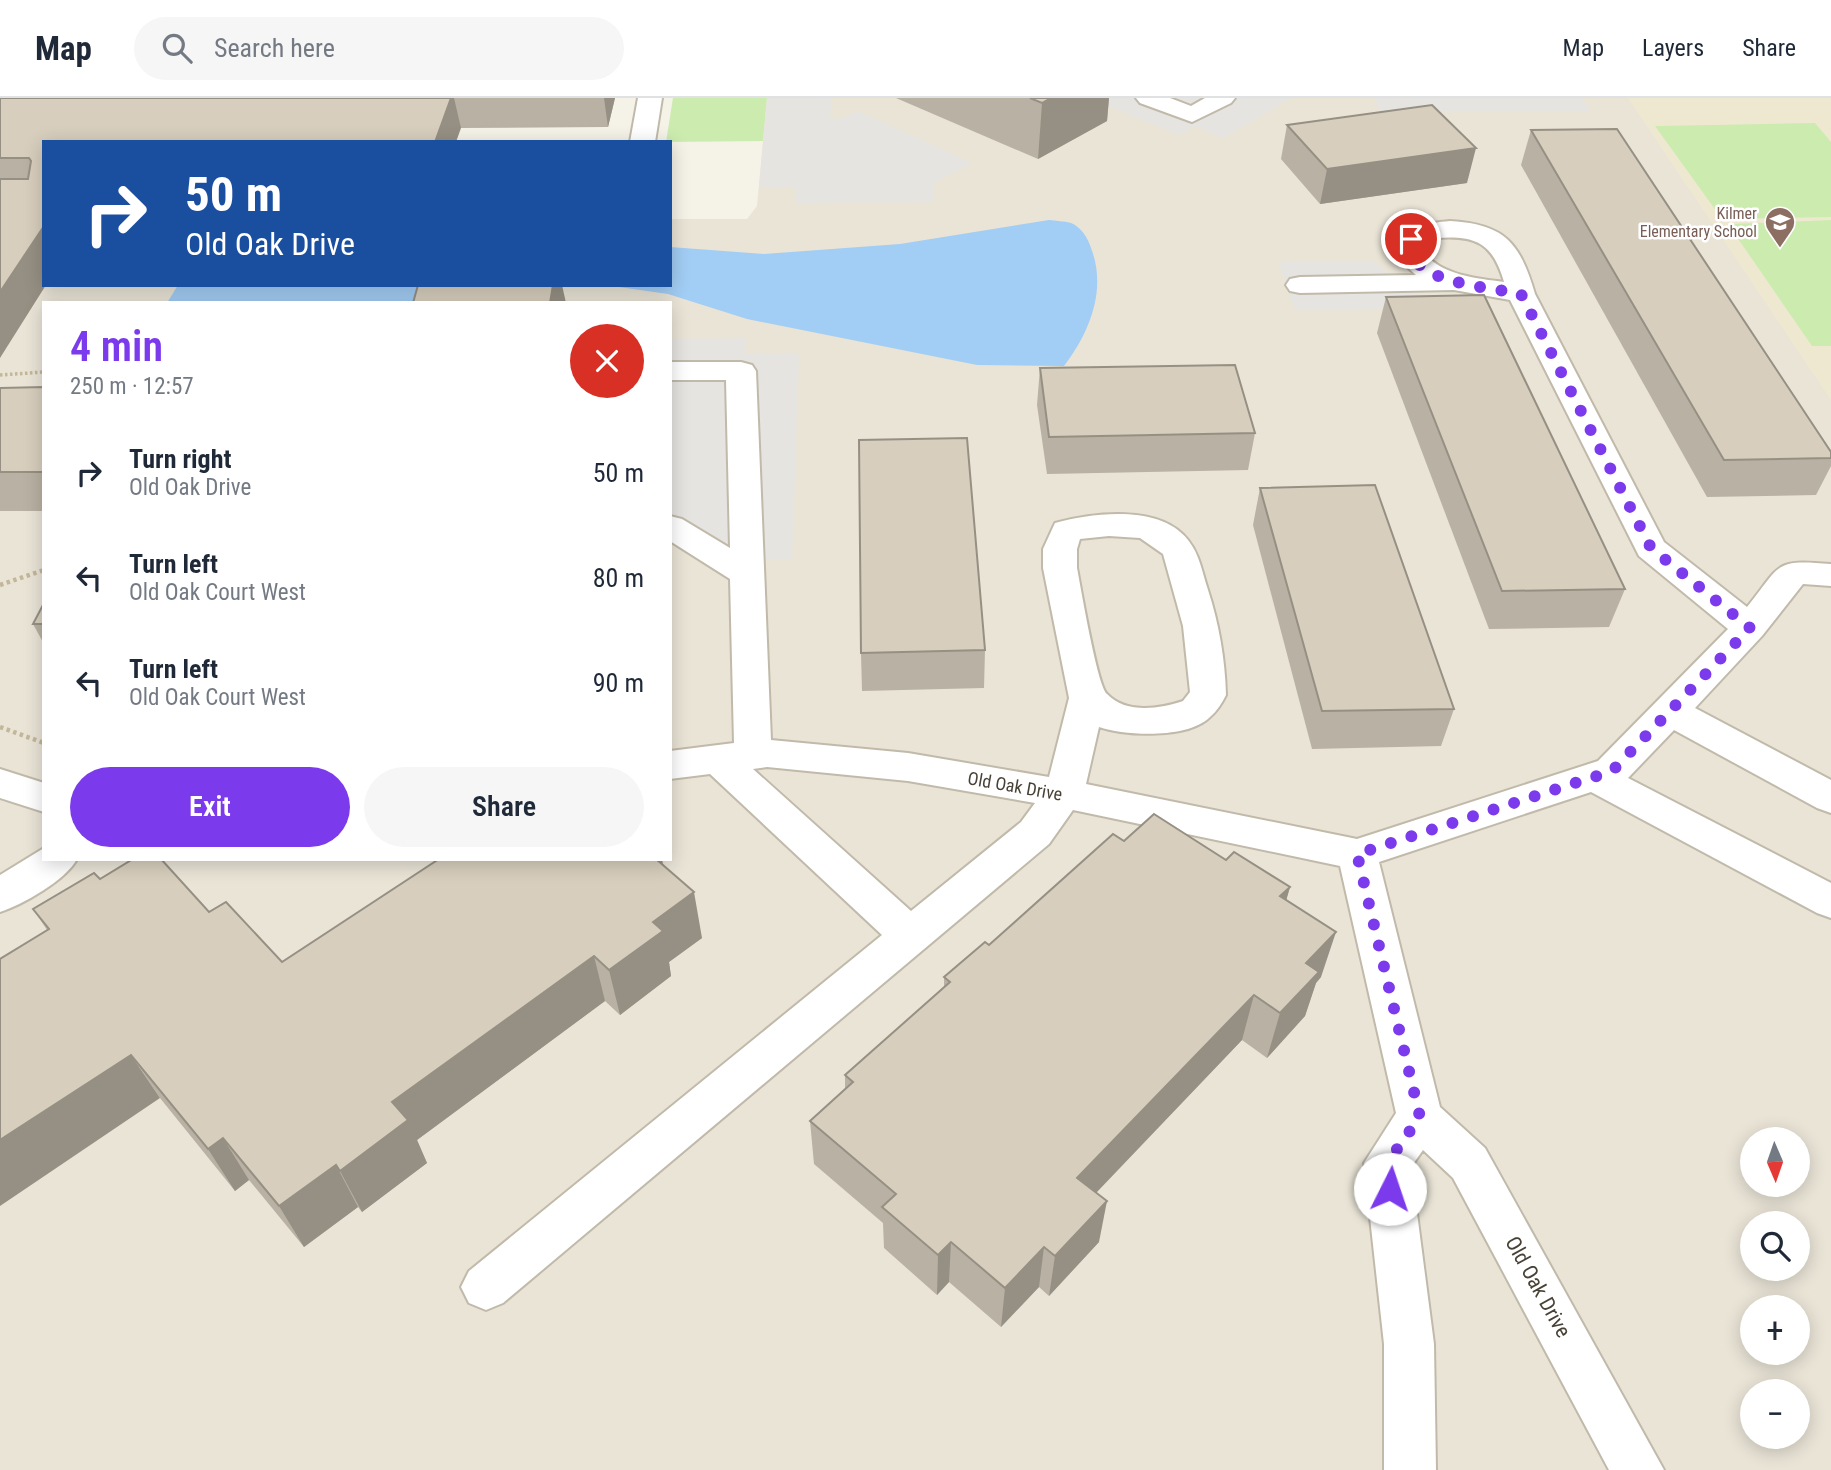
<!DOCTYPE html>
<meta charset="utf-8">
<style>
:root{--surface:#fff;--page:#f6f6f7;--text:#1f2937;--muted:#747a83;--line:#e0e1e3;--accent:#7c3aed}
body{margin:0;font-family:"Roboto Condensed",sans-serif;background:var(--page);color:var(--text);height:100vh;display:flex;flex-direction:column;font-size:26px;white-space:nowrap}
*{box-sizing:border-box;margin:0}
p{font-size:23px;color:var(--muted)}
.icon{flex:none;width:38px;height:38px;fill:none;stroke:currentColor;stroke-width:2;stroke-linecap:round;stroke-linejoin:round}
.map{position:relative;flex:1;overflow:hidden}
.details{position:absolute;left:42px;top:203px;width:630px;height:560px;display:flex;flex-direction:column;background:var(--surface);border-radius:0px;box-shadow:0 4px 18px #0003}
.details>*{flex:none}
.top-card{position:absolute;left:42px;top:42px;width:630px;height:147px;border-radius:0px;box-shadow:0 4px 18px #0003;background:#1a4fa0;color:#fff;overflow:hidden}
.needle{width:46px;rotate:178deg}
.buttons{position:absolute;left:1740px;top:1029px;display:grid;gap:14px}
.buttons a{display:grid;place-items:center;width:70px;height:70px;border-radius:50%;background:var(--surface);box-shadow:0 4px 18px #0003;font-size:35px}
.pin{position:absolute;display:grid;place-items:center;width:60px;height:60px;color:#fff;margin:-30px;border:4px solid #fff;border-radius:50%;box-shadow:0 2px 7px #0007}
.me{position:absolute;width:77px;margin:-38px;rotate:4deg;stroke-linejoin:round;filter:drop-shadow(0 0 5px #0008)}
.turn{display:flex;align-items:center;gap:24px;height:147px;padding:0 28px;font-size:32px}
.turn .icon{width:91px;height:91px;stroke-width:2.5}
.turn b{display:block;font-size:49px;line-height:60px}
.round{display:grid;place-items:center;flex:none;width:74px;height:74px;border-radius:37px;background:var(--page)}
.overview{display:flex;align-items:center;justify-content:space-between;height:119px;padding:0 28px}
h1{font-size:42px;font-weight:600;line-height:52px;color:var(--accent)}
.primary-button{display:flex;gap:14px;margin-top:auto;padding:14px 28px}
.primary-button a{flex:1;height:80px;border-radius:42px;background:var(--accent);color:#fff;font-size:28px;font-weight:600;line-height:80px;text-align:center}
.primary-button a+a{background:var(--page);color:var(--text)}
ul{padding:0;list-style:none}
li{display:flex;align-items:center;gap:21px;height:105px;padding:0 28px}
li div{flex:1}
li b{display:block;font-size:26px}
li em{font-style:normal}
header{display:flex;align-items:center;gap:42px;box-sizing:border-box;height:98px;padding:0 35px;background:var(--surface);border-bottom:2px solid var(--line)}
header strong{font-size:33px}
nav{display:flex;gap:38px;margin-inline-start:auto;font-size:24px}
.search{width:490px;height:63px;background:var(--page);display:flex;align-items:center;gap:18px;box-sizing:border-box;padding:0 24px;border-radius:38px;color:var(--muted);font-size:26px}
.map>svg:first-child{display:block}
</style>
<header>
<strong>Map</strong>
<div class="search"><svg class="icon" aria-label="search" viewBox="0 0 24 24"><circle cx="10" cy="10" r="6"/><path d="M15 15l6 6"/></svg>Search here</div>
<nav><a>Map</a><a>Layers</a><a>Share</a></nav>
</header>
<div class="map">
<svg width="1831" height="1372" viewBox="0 0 1831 1372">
<rect width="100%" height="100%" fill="#f5f2e8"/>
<path fill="#e9e4d6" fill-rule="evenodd" d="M767 0H1831V1372H0V125L44 187H670V121H747L757 108ZM44 205H670V761H44ZM1752 1041H1797V1087H1752ZM1752 1125H1797V1171H1752ZM1752 1209H1797V1255H1752ZM1752 1293H1797V1339H1752Z"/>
<polygon fill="#eee8d1" points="1628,0 1831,0 1831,302"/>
<g fill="#ccebaf">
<polygon points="673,0 767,0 763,43 666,44"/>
<polygon points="1815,25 1831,44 1831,119 1722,121 1655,28"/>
<polygon points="1831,122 1831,248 1812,248 1732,132 1734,126"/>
</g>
<g fill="#e6e4e0">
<polygon points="767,0 832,0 830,19 838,22 858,13 972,65 934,85 934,104 795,105 795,90 759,90"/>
<polygon points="1088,0 1291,0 1223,40 1195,28 1179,37"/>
<polygon points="1374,0 1582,0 1590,13 1381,15"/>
<polygon points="1373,163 1413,194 1420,210 1295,212 1278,164"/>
<polygon points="746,240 746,256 799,256 792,461 736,461 670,427 670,241"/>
</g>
<g fill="#a2cdf4">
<path d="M1049 122C1056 123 1064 123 1071 125 1081 129 1088 140 1091 150 1107 191 1090 234 1064 268L977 267 747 221 668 196 605 187H670V149L764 156 900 146Z"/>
<polygon points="178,187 574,187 438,205 167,205"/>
</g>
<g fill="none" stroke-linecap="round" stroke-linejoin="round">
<g stroke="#c1baaa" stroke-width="4">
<g id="minor">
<polygon points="638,0 662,0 655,44 630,44"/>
<polygon points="1136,0 1170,0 1191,8 1205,0 1235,0 1231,5 1192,24 1140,5"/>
<path d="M1450 123C1505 126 1520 145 1535 196L1664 444 1747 509C1782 466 1773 461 1831 466V488L1803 486 1762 538 1695 610 1831 682V715L1817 710 1674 632 1628 680 1831 785V820L1817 815 1591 694 1379 764 1440 1009 1485 1050 1664 1372H1609L1453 1080 1423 1052 1411 1069 1434 1246 1436 1372H1384V1246L1364 1065 1396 1015 1340 768 1073 712 1049 746 503 1205 486 1212 469 1205 461 1189 469 1173 882 837 710 676 670 681V653L734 645 730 481 670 443V418L682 421 730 450 726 282H670V264H741L752 267 756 273 771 642 908 655 1049 679 1069 600 1043 470V451L1055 425C1093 415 1160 406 1188 442 1200 457 1202 474 1208 492 1219 526 1225 561 1226 597 1222 605 1217 613 1210 619 1188 641 1126 638 1099 629L1086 686 1357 741 1598 663 1728 531 1639 458 1510 202 1454 192 1300 195 1290 193 1286 187 1290 181 1300 179 1416 177 1405 167 1393 149C1407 129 1426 125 1450 123ZM1437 140C1477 137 1493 146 1504 184 1475 180 1437 177 1421 150ZM1109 438 1140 440 1163 456 1183 528 1190 594 1183 603C1159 611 1126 616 1107 596 1097 587 1081 490 1077 470V451L1080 441ZM767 669 908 683 1035 705 1021 724 911 813 753 671Z"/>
<polygon points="0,671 44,685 44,714 0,700"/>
<path d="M44 750V761H77C66 782 22 807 0 814V777Z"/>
</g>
</g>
<polyline stroke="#c3b79a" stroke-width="3.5" stroke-dasharray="2.5 2.5" stroke-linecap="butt" points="0,277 44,274"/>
<g stroke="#c3b79a" stroke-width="4.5" stroke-dasharray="3.5 3.5" stroke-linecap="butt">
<polyline points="0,487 44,472"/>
<polyline points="0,629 44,645"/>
</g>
<use href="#minor" fill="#fff" fill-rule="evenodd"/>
</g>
<g fill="#b9b1a3">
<polygon points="0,0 615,0 608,29 461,30 44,44 0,260"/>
<polygon points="896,0 1109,0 1107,23 1038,61"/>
<polygon points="1287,27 1467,85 1320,106 1281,61"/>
<polygon points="1531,32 1831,354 1831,368 1816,397 1707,399 1521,67"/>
<polygon points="1386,199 1625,491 1609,529 1489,531 1377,235"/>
<polygon points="1040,270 1255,335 1248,372 1047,376 1037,307"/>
<polygon points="44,289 44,413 0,413 0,290"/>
<polygon points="1260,390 1454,611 1441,648 1312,651 1253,427"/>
<polygon points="44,505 44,546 33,526"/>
<polygon points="985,552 984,590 862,593 861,555"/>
<polygon points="1124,743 1226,762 1290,789 1286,802 1321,879 1316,885 1305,918 1267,960 1242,942 1096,1095 1099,1144 1049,1198 1039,1189 1001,1229 949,1184 937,1197 884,1150 883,1125 814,1066 810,1023 845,991 845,977 944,889 944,879 989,847"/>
<polygon points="663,768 702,840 669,864 671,878 620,917 605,903 417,1042 427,1065 362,1114 358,1109 304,1149 249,1082 235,1093 160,1000 33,811 100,781 282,864"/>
</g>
<g fill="#969084">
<polygon points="451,0 454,0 461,30 456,44 435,44"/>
<polygon points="604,0 615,0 608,29"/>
<polygon points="1051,0 1109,0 1107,23 1038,61 1042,5"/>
<polygon points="1476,50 1467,85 1320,106 1327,71"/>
<polygon points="44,128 44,187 46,187 0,260 0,194"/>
<polygon points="553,187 562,187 566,205 550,205"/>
<polygon points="653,761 662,761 669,799"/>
<polygon points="1290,789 1277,835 1280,798"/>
<polygon points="694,794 702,840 669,864 671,878 620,917 609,872 653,824"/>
<polygon points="1336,834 1321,879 1316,885 1305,918 1267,960 1280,915 1306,865"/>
<polygon points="594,858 605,903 417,1042 427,1065 362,1114 340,1073 392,1004"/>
<polygon points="1254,897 1242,942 1071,1121 1077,1080"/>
<polygon points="131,957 160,1000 0,1108 0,1042"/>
<polygon points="223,1040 249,1082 235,1093 208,1051"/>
<polygon points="336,1067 358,1109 304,1149 279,1108"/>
<polygon points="1107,1103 1099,1144 1049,1198 1055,1158"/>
<polygon points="951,1144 949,1184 937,1197 938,1157"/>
<polygon points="1044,1149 1039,1189 1001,1229 1005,1190"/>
</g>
<g fill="#d7cebd" stroke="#969084" stroke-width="2">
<polygon points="0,0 451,0 435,44 44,44 44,128 0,194 0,81 28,81 31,63 29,60 0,60"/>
<polygon points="1030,0 1051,0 1042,5"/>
<polygon points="1432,7 1476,50 1327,71 1287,27"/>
<polygon points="1617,31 1831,354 1831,360 1724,362 1531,32"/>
<polygon points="418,187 553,187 550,205 413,205"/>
<polygon points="1484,197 1625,491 1502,493 1386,199"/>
<polygon points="1235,267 1255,335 1049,339 1040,270"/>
<polygon points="44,289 44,374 0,374 0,290"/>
<polygon points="967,340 985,552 861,555 859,342"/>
<polygon points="1375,387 1454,611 1322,613 1260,390"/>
<polygon points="44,505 44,526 33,526"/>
<polygon points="1154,716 1226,762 1234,754 1290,789 1280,798 1336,834 1306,865 1319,874 1280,915 1254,897 1077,1080 1107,1103 1055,1158 1044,1149 1005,1190 951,1144 938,1157 882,1109 896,1096 810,1023 853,984 845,977 950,884 944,879 985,844 989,847 1113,736 1124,743"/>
<polygon points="133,761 161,761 209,814 226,804 282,864 439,761 656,761 694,794 653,824 663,833 609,872 594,858 392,1004 408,1022 340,1073 336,1067 279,1108 223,1040 208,1051 131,957 0,1042 0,861 49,831 33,811 94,775 100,781"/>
</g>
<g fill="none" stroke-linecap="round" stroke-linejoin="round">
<path stroke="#7c3aed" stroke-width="12" stroke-dasharray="0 21.6" d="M1390 1091 1387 1065 1420 1019 1357 756 1612 673 1750 530 1651 450 1521 196C1486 188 1420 187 1407 149L1411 141"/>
</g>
<defs>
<g id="school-pin" transform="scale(1.575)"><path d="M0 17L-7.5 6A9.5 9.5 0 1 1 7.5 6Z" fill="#8d6e63" stroke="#fff"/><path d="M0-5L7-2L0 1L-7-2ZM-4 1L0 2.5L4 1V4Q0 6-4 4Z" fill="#fff"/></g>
</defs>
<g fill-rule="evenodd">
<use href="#school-pin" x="1780" y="124"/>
</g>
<g text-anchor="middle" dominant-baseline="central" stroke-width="5" stroke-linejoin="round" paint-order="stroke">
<g font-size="16" fill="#785e54" stroke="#fff" text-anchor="end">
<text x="1757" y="115">Kilmer<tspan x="1757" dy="18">Elementary School</tspan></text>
</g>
<g font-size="18" fill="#484236" stroke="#fff">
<text transform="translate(1015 688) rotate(10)">Old Oak Drive</text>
</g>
<g font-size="21" fill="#484236" stroke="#fff">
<text transform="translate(1538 1189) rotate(61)">Old Oak Drive</text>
</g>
</g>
</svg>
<div class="buttons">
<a><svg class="needle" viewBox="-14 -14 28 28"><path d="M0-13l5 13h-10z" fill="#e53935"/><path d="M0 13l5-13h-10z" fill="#747a83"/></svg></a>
<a><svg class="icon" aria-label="search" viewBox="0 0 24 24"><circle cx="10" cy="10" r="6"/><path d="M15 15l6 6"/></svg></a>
<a>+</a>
<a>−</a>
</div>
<div class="pin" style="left:1411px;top:141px;background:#d93025"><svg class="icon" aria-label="arrive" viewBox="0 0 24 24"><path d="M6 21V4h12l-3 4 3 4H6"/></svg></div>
<svg class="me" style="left:1390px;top:1091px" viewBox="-20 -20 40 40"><circle r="19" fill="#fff"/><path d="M0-13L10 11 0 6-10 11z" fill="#7c3aed"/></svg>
<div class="top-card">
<div class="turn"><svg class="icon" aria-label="right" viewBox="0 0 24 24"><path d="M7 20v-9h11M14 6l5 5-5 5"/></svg><div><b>50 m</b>Old Oak Drive</div></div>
</div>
<section class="details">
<div class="overview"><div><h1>4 min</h1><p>250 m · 12:57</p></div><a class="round" style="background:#d93025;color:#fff"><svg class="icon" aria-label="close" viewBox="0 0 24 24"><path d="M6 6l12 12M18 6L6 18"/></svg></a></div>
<ul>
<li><svg class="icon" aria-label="right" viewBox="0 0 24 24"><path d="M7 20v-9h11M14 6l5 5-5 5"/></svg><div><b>Turn right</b><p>Old Oak Drive</p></div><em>50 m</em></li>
<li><svg class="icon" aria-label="left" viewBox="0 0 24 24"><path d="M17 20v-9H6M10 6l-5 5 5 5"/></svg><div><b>Turn left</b><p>Old Oak Court West</p></div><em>80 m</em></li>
<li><svg class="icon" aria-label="left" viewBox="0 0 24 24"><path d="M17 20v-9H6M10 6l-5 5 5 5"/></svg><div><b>Turn left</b><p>Old Oak Court West</p></div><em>90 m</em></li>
</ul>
<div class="primary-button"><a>Exit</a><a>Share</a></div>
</section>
</div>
